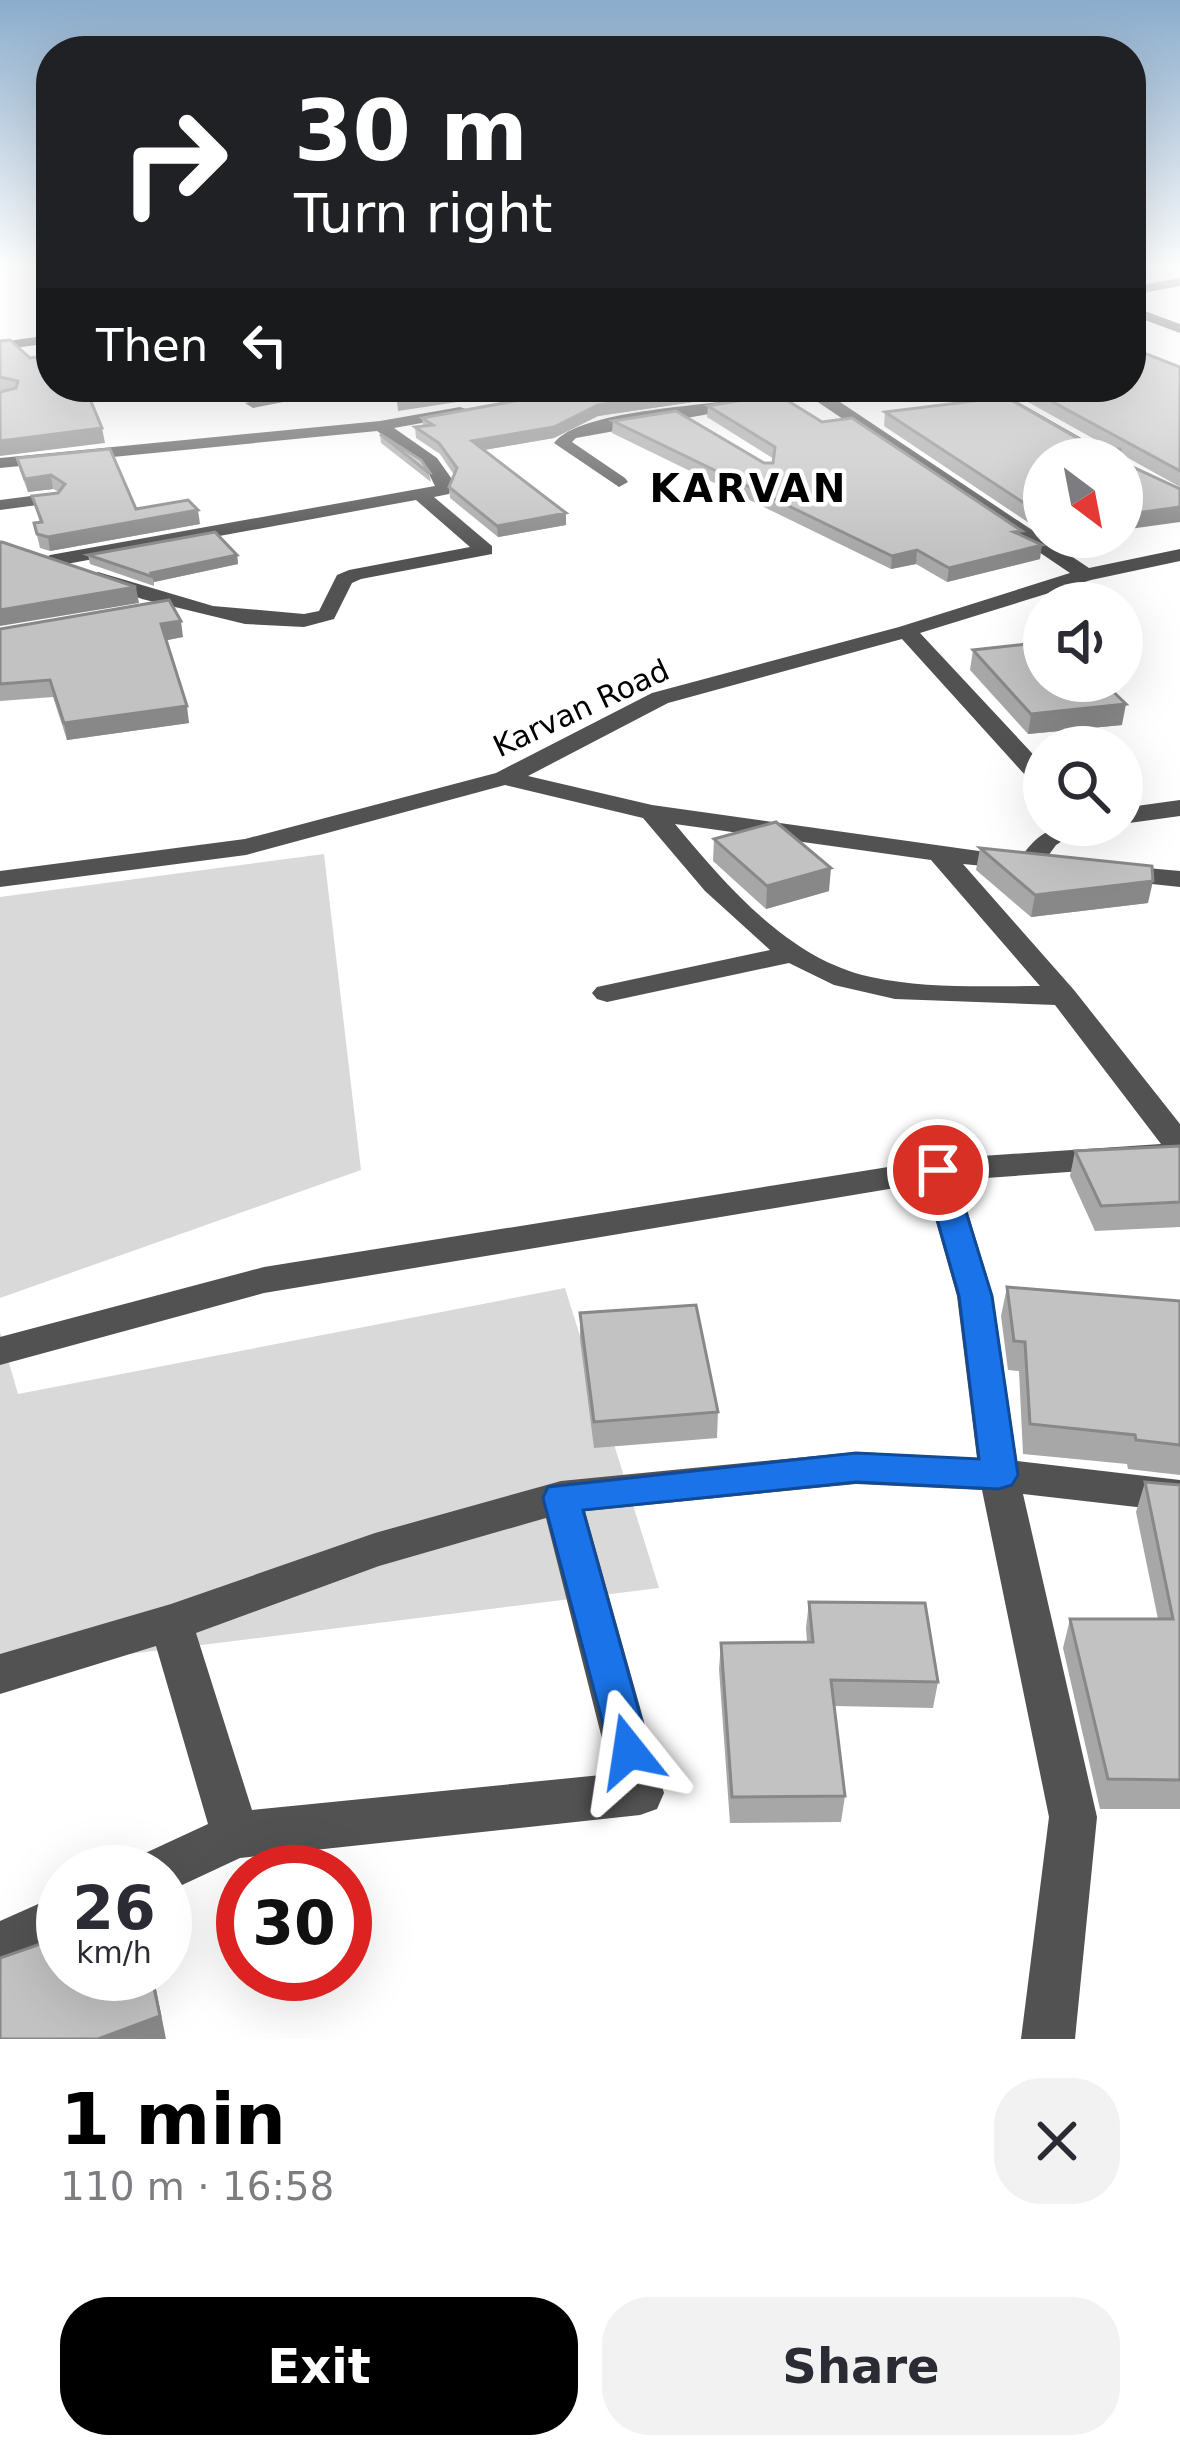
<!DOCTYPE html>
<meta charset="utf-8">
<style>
:root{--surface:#fff;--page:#f2f2f3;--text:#2b2b33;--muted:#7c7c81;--accent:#000}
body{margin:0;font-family:"DejaVu Sans",sans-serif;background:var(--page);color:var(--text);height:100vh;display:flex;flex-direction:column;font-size:45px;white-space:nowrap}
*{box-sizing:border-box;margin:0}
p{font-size:39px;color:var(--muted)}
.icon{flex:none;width:66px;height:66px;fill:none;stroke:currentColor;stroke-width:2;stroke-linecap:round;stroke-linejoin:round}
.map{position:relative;height:2039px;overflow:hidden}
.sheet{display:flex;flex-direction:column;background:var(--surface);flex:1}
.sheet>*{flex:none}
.banner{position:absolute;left:36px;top:36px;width:1110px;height:366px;border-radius:48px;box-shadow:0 12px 48px #0002;background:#202124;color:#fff;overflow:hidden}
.needle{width:78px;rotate:148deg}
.buttons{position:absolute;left:1023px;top:438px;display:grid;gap:24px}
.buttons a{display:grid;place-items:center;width:120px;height:120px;border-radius:50%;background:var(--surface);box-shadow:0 12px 48px #0002;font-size:60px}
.speed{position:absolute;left:36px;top:1845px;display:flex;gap:24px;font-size:60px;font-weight:700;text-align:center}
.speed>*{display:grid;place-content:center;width:156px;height:156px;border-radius:50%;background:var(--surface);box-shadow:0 12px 48px #0002;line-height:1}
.speed small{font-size:30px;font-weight:400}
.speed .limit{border:18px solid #d22;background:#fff;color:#111}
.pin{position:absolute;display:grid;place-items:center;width:102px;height:102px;color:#fff;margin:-51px;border:6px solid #fff;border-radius:50%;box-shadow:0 3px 12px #0007}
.me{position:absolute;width:132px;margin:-66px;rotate:345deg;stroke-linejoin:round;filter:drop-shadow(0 0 9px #0008)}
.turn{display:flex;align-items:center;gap:42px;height:252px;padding:0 60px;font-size:54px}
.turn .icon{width:156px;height:156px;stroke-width:2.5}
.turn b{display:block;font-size:84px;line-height:102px}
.then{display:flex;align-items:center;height:114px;padding:0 60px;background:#0003;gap:24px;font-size:45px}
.round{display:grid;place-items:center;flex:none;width:126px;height:126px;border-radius:48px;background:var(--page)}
.headline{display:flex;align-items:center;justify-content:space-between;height:204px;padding:0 60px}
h1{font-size:72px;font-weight:600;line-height:90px;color:var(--accent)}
.cta{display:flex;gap:24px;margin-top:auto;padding:24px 60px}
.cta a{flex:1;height:138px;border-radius:48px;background:var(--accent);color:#fff;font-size:48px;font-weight:600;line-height:138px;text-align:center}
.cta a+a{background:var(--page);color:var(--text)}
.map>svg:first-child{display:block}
</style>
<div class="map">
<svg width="1180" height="2039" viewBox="0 0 1180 2039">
<rect width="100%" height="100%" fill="#fff"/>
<g fill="#d9d9d9">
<polygon points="324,854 361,1170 0,1298 0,897"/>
<polygon points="565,1288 659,1588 0,1670 0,1332 18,1394"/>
</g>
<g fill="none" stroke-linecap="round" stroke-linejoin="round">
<g fill="#525252" fill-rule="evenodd">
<polygon points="1180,278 1180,286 1131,295 1131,287"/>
<polygon points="1131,306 1180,324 1180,333 1131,315"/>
<polygon points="51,335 51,343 0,350 0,342"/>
<polygon points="322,387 359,387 253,408 245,403"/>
<path d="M798 387 819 388 1089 568 1180 549V561L1091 580 920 633 1044 766V788L1035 786 902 639 668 703 528 776 652 805 1021 857C1041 830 1054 825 1087 825L1056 845 1037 871 963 864 1074 990 1180 1124V1164L958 1180 993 1296 1017 1461 1180 1480V1512L1023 1494 1097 1817 1075 2039H1021L1049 1817 982 1490 856 1484 585 1511 664 1793 657 1809 640 1815 240 1858 165 1893V1872H133L141 1855 208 1824 156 1646 0 1694V1654L171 1604 375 1533 561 1481 856 1452 977 1458 957 1296 925 1183 264 1293 0 1365V1337L264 1267 938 1159 1161 1144 1055 1005 895 999 834 985 789 963 607 1002 597 999 592 993 597 987 770 950 705 891 643 818 505 785 246 855 0 887V871L245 839 496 773 652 693 899 627 1070 573 809 396 576 438 572 442 625 478 628 482 619 487 554 443C586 403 748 408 798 387ZM675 824 931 860 1040 986C984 986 926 989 871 977 789 960 726 885 675 824ZM546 1518 611 1774 252 1810 196 1633 379 1566Z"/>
<polygon points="973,387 992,387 1118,459 1096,459"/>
<polygon points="460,407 466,409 466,415 394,428 437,458 454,482 449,494 434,497 492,546 492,554 361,579 352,583 334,619 304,627 245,624 142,599 88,578 98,572 213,606 304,614 319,611 337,575 349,570 470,547 416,500 50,567 40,561 50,555 435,486 425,466 377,431 0,468 0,458 380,421"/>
<polygon points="54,493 63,498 60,502 0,510 0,500"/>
<polygon points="1180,800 1180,816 1122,824 1122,808"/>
<polygon points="1114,865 1180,871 1180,887 1105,879 1101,873 1105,867"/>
<polygon points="63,1893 63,1944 0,1974 0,1921"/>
</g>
</g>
<g fill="#a7a7a7">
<polygon points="0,341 105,443 0,391"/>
<polygon points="1180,367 1180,487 1121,454 1044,459 1044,533 884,426 885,412 1096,449 1112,449 1028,402 1029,389"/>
<polygon points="591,387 754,387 754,393 598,416 554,438 484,450 566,525 498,537 450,498 449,487 454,475 440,454 416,438 415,427 423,426 422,418"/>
<polygon points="708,406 1021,535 1040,559 947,582 916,564 891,569 612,433 613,421 764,463 773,463 774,459 707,417"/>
<polygon points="380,434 429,473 431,482 381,443"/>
<polygon points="17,458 136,509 200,524 50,551 40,548 34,523 40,523 32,496 59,492 53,489 28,492 20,471"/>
<polygon points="88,555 237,555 238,564 154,582 154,586 90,564"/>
<polygon points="0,629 183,637 166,640 189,723 67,740 53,697 0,701"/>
<polygon points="973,650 1122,725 1028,734 970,670"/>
<polygon points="714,839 829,891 766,909 713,861"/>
<polygon points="980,848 1148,903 1031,917 976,870"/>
<polygon points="1180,1146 1180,1227 1095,1231 1070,1176 1075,1151"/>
<polygon points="1007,1287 1180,1301 1180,1475 1128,1469 1127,1464 1023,1454 1019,1371 1008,1370 1001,1316"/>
<polygon points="580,1313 718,1412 717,1438 594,1448 580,1339"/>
<polygon points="1145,1482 1180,1485 1180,1809 1100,1809 1063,1648 1070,1619 1158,1619 1136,1512"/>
<polygon points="809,1602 938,1682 933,1708 834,1706 845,1796 841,1822 730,1823 719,1669 721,1643 807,1642 806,1628"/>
</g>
<g fill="#888">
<polygon points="488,387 556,387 398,411 397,401"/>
<polygon points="723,387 754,387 754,393 598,416 554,438 472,452 472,441 598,405"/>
<polygon points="102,428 105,443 0,456 0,441"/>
<polygon points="51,475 53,489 28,492 25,479"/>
<polygon points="1180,507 1180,522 1122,530 1122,515"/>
<polygon points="198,510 200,524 50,551 48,537"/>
<polygon points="566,513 566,525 498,537 497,526"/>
<polygon points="1042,545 1040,559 947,582 949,568"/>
<polygon points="917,550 916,564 891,569 892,556"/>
<polygon points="237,555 238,564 154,582 151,573"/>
<polygon points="136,587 139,603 0,626 0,610"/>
<polygon points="181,621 183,637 163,641 161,624"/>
<polygon points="1126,704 1122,725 1028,734 1031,714"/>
<polygon points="187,706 189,723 67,740 64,723"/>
<polygon points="831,868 829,891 766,909 767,886"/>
<polygon points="1153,881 1148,903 1031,917 1035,895"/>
<polygon points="151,1974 153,1974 166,2039 98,2039"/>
</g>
<g fill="#c2c2c2" stroke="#888" stroke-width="3">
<polygon points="10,340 30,358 51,355 51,387 85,387 102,428 0,441 0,392 16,388 18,381 0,377 0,341"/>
<polygon points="1131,348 1180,367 1180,471 1029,389 1041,387 1131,387"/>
<polygon points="433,387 488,387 397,401 442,393"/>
<polygon points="591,387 723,387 598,405 554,427 472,441 566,513 497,526 449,487 457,468 439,443 415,427 433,425 422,418"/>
<polygon points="777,394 822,422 852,418 1022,531 1014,532 1042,545 949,568 917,550 892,556 613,421 676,411 764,463 773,463 775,447 708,406"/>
<polygon points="1006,397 1096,449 1120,449 1122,459 1044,459 1044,516 885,412"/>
<polygon points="380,434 421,460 430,473 429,473"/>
<polygon points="110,449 136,509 188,500 198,510 48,537 37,534 34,523 42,522 32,496 58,493 65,484 51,475 25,479 17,458"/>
<polygon points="1122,460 1122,462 1180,489 1180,507 1122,515"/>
<polygon points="215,532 237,555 151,573 153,577 88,555"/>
<polygon points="0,542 2,542 136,587 0,610"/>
<polygon points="169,600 181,621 161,624 187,706 64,723 50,680 0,684 0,629"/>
<polygon points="1044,642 1044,681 1102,681 1126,704 1031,714 973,650"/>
<polygon points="776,822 831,868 767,886 714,839"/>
<polygon points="980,848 1152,866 1153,881 1035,895"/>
<polygon points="1180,1146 1180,1202 1101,1206 1075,1151"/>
<polygon points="1007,1287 1180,1301 1180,1445 1136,1440 1135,1435 1030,1424 1025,1342 1014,1341"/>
<polygon points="696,1305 718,1412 594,1422 580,1313"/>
<polygon points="1145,1482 1180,1485 1180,1780 1108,1779 1070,1619 1173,1619"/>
<polygon points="809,1602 925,1603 938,1682 831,1680 845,1796 732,1797 721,1643 813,1642"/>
<polygon points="63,1936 63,1974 151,1974 160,2016 98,2039 0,2039 0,1958"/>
</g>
<linearGradient id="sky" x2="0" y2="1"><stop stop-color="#8baccb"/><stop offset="0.48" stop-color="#fff"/><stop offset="1" stop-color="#fff" stop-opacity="0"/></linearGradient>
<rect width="1180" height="553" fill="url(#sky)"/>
<polygon fill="#1a73e8" stroke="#114b97" stroke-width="3" points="938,1160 953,1170 992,1296 1018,1475 1012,1485 999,1489 856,1482 583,1510 650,1751 644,1765 629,1771 614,1765 543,1498 548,1487 856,1453 979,1459 959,1296 923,1170"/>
<g text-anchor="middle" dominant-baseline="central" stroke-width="9" stroke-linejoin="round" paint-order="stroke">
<g font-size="30" fill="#000" stroke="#fff">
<text transform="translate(581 708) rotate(-25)">Karvan Road</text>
</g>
<g font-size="39" font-weight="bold" letter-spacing="3" fill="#000" stroke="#fff">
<text x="749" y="488">KARVAN</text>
</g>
</g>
</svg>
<div class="buttons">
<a><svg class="needle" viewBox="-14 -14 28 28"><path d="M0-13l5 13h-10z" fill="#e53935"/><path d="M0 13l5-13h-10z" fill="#7c7c81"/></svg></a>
<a><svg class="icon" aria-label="sound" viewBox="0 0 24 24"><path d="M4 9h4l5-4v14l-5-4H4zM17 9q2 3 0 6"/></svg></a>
<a><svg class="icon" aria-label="search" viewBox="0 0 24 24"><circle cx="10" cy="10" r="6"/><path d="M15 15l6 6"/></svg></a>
</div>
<div class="speed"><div>26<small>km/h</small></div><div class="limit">30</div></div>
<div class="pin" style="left:938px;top:1170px;background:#d93025"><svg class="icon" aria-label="arrive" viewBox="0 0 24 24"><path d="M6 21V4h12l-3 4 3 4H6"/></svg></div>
<svg class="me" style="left:629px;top:1751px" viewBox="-20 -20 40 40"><path d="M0-17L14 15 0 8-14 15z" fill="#1a73e8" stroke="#fff" stroke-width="4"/></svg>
<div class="banner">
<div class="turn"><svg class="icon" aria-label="right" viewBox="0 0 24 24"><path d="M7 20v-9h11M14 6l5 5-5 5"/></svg><div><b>30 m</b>Turn right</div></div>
<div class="then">Then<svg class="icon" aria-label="left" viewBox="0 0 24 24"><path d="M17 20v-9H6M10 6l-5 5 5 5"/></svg></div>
</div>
</div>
<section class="sheet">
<div class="headline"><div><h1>1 min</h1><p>110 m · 16:58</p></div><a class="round"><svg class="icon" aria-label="close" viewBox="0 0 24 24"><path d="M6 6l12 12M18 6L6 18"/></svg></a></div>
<div class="cta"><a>Exit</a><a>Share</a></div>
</section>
